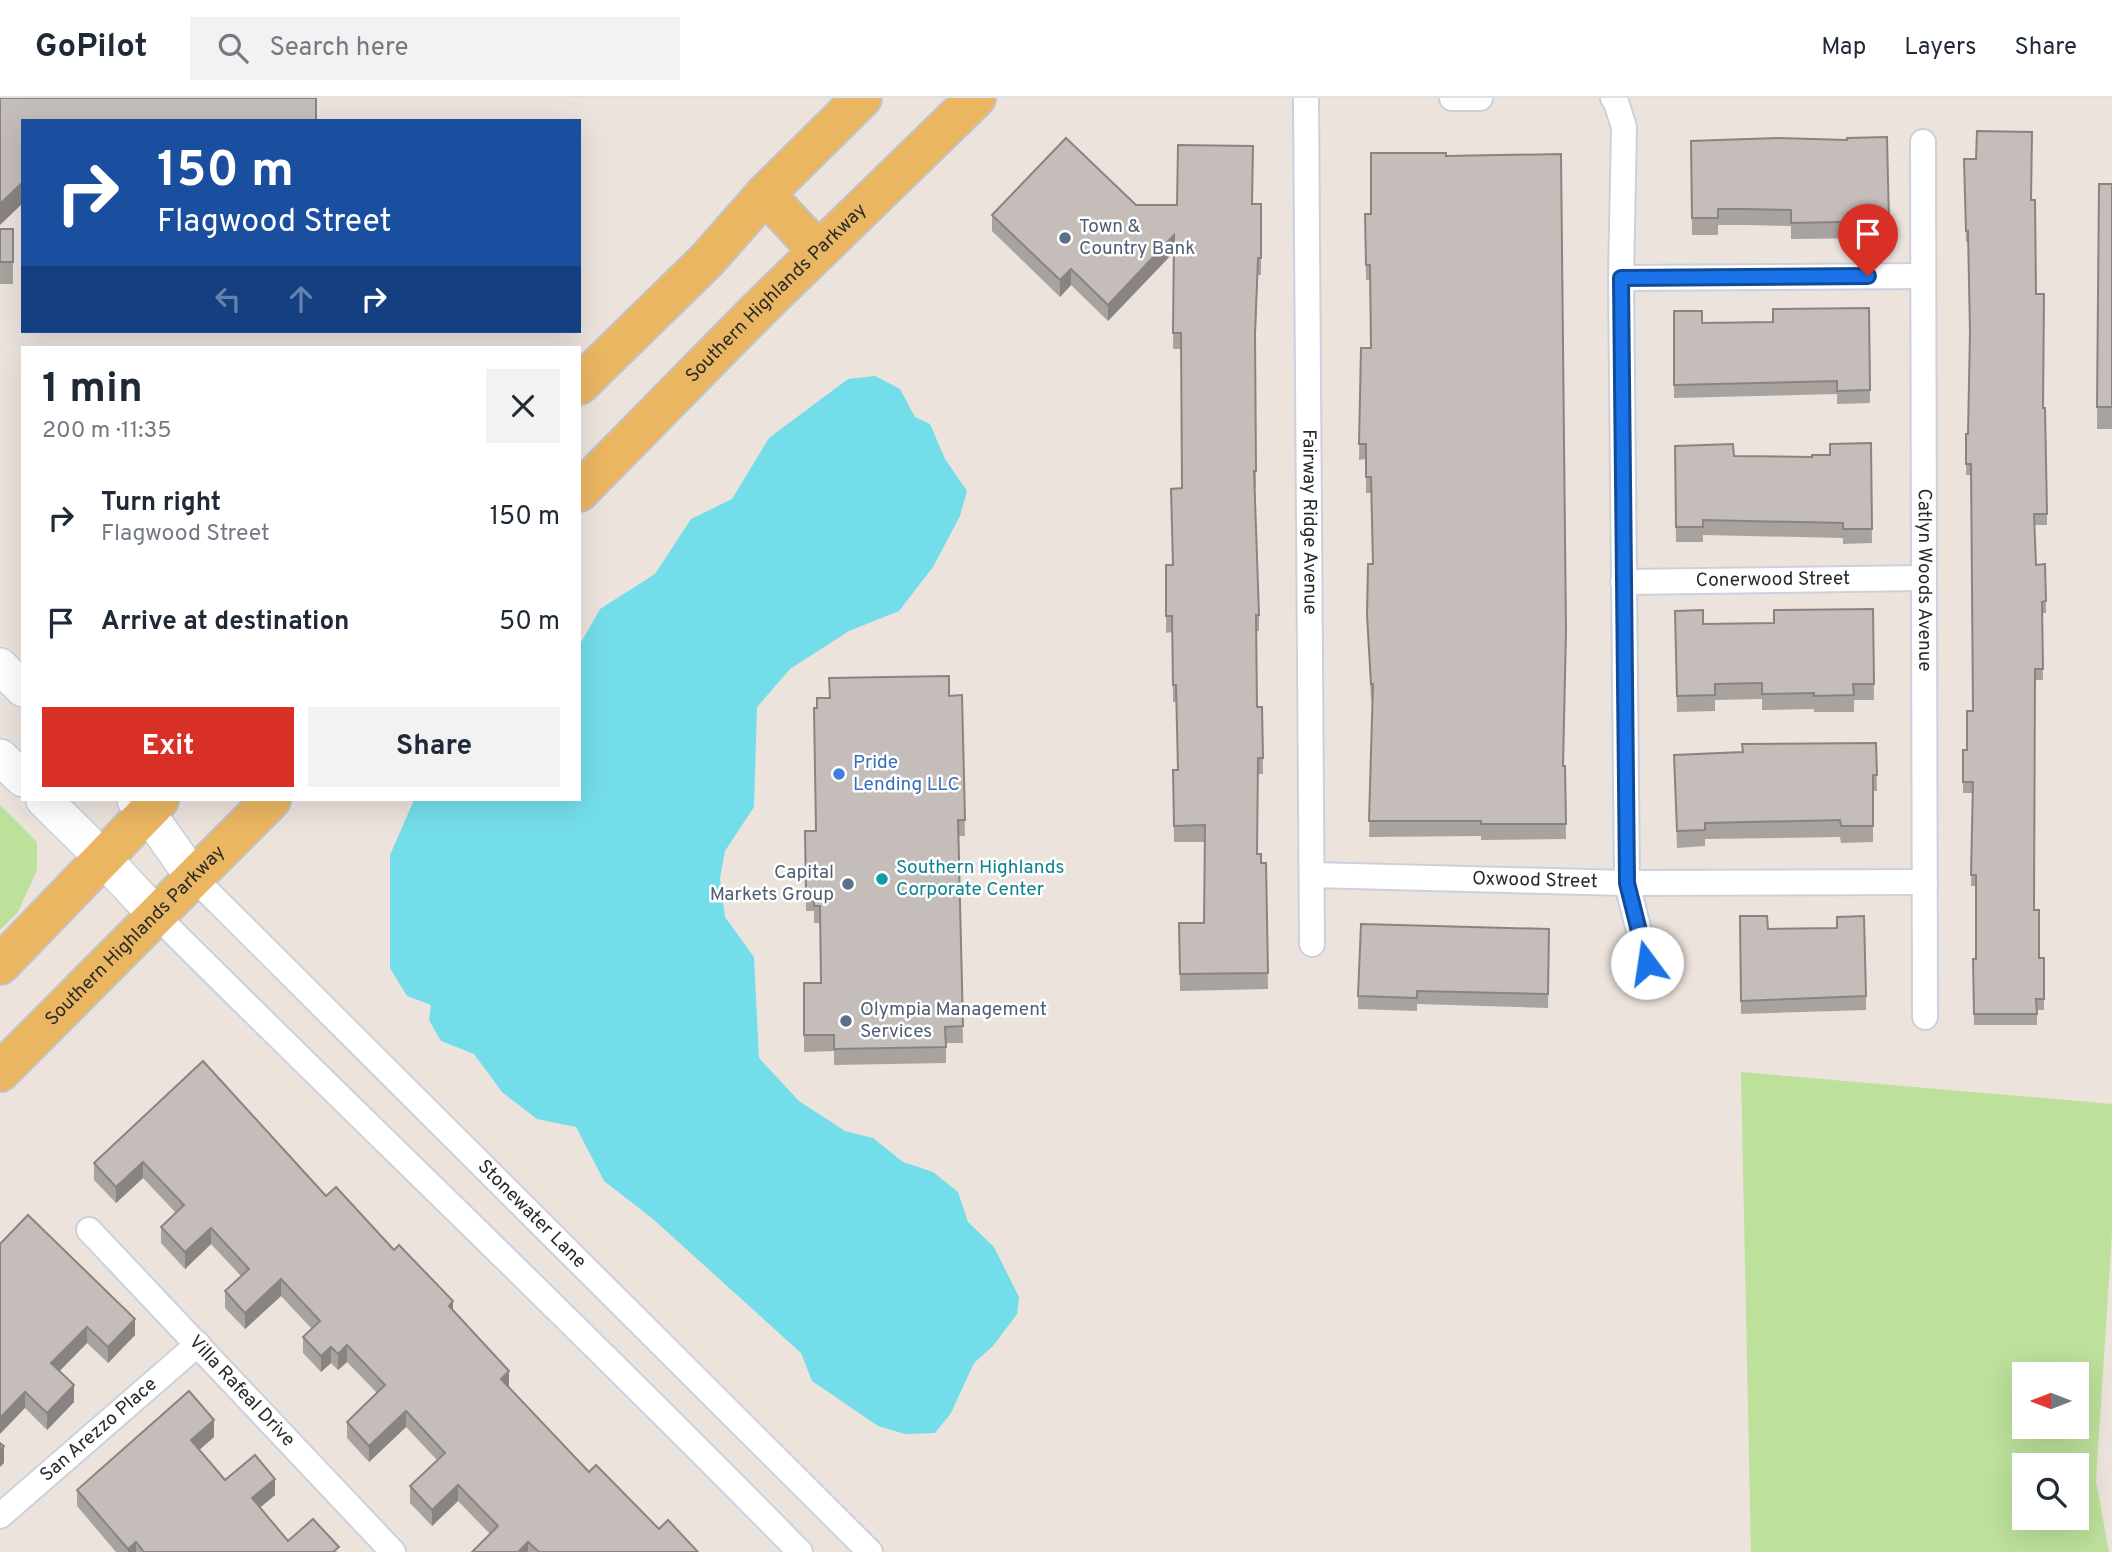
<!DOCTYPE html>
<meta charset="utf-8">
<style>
:root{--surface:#fff;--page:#f2f2f3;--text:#1f2937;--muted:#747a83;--line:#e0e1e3;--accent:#d93025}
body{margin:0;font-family:Overpass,sans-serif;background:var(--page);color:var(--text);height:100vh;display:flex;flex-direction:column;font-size:26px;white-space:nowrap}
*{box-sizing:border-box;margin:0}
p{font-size:23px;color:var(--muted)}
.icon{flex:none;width:38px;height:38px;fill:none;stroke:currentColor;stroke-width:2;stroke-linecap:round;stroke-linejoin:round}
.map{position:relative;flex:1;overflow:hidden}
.side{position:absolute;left:21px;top:248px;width:560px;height:455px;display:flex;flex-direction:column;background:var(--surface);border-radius:0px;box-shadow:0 7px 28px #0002}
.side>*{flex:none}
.top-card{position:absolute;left:21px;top:21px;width:560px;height:214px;border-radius:0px;box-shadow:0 7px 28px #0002;background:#1a4fa0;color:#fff;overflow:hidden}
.needle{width:46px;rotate:270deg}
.fabs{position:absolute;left:2012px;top:1264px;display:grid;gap:14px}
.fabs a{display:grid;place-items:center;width:77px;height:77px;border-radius:0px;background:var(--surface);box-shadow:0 7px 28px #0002;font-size:35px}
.pin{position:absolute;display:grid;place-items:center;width:60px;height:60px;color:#fff;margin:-72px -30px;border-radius:50% 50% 50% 0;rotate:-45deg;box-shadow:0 0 7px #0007}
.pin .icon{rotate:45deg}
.me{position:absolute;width:77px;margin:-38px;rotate:346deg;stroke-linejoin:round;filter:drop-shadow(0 0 5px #0008)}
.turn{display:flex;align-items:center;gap:24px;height:147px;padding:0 21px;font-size:32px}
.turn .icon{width:91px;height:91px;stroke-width:2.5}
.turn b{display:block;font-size:49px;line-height:60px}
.lanes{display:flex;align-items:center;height:66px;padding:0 21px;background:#0003;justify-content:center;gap:35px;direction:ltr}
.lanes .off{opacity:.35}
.round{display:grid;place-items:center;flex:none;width:74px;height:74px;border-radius:0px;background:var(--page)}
.overview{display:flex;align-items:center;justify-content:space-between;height:119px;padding:0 21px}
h1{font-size:42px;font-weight:700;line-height:52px}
.cta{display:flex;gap:14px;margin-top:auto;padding:14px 21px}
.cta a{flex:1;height:80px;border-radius:0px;background:var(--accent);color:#fff;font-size:28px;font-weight:700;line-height:80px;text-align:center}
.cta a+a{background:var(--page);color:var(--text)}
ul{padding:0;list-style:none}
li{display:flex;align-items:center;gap:21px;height:105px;padding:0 21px}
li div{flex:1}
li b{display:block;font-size:26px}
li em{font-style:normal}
header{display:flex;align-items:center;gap:42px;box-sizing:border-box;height:98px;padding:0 35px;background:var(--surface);border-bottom:2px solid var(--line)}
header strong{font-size:33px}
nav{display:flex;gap:38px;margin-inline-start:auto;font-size:24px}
.search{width:490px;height:63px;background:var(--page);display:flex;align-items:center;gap:18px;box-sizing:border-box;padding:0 24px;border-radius:0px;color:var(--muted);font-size:26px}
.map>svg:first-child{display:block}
</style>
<header>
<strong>GoPilot</strong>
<div class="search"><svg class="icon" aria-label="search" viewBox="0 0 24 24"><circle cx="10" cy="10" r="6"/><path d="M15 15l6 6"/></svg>Search here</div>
<nav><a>Map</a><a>Layers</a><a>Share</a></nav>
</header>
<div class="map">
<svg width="2112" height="1454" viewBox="0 0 2112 1454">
<rect width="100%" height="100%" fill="#ece3dd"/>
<g fill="#bde09b" fill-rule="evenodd">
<polygon points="0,707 37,744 37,772 18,814 0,832"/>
<path d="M1741 974 2112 1006V1134L2096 1383 2109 1454H1751ZM2025 1276H2077V1328H2025ZM2025 1367H2077V1419H2025Z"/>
</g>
<polygon fill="#74ddea" points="875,278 900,291 915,319 930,326 945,361 967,393 960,418 933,469 899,513 849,533 790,571 757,609 754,709 725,753 720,780 725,819 754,859 759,960 799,1003 845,1033 873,1040 903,1064 933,1074 958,1094 968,1124 994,1149 1019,1199 1017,1216 993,1248 974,1265 951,1315 935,1335 905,1336 878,1328 812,1283 801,1255 653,1121 604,1083 576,1029 537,1021 502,994 474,956 441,943 429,922 431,907 407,898 390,870 390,757 414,702 579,702 579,548 600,511 655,476 691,421 732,401 769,340 848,281"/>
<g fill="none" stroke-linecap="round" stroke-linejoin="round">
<g stroke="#cbd1db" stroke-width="28">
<g id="street">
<path id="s1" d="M1306 0 1312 846"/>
<polyline points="1452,0 1480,0"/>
<polyline points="1613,0 1615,1 1624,29 1621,180 1627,785 1647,865"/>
<path id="s2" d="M1923 44 1925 919"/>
<polyline points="1621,180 1923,178"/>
<path id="s3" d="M1623 484 1923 480"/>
<path id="s4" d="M1313 777 1627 785 1925 784"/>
<path id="s5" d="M193 779 870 1454"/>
<path d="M156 817C370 1031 589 1238 800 1454"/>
<path id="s6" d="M89 1132 393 1454"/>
<path id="s7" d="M0 1418 198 1246"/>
</g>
</g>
<g stroke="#cbd1db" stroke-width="38">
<g id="secondary">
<polyline points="0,568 23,591"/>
<polyline points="0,659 23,681"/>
<polyline points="44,702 102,759 156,817"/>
<polyline points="135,702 147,714 193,779"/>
</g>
</g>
<g stroke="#c3c3c3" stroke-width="42">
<g id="primary">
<polyline points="765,96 818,153"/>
<polyline points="579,287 707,162 765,96 862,0"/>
<path id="s8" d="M579 394 758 212 976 0"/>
<polyline points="0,867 159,702"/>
<path id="s9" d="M0 974 271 702"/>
</g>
</g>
<use href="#street" stroke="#fff" stroke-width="24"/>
<use href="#secondary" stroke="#fff" stroke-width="35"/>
<use href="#primary" stroke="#ebb662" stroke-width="38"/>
</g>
<g fill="#a9a39f">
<polygon points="1887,39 1889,140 1791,141 1791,128 1746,127 1718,127 1718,137 1692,137 1691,43 1847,42"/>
<polygon points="1964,61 2031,102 2047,416 2047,427 2034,427 2036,467 2046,503 2046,515 2042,515 2043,582 2035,582 2034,812 2039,860 2044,860 2044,912 2037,912 2037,927 1974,927 1973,861 1976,861 1976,788 1971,788 1973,695 1963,695 1963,652 1967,652 1973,613 1971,377 1966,377 1966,336 1968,336 1970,240 1968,144 1966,144"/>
<polygon points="2099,86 2112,86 2112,331 2097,331"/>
<polygon points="1252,106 1261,160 1261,177 1258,177 1255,251 1256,389 1255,389 1259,517 1259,533 1256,533 1257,609 1262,609 1263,676 1258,676 1257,756 1261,765 1266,765 1268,891 1180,893 1179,825 1204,825 1204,744 1174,744 1173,672 1178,672 1176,604 1173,604 1172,534 1166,535 1166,467 1172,467 1182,390 1181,251 1173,251 1174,154 1108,223 1071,187 1060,199 992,133 992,117 1136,107"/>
<polygon points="1365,116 1563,668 1565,668 1566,741 1481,742 1481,738 1369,739 1373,602 1371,602 1367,517 1373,466 1371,395 1366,395 1366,361 1359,362 1361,250 1371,250 1370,182 1366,182"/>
<rect x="0" y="131" width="13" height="55"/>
<polygon points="1869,210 1870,305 1837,306 1837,296 1674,300 1674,213 1702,225 1773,224"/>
<polygon points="1871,345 1872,445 1843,446 1843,440 1703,437 1703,444 1676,444 1675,348 1734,358 1812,359 1830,357"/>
<polygon points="1873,511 1874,602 1854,602 1854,614 1814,614 1814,611 1762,612 1762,601 1715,602 1715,613 1677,614 1675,529 1703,526 1774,525"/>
<polygon points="962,597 965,738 959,738 963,945 946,945 946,965 834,967 834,953 804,954 804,885 820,885 820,825 814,825 814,813 806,813 805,733 816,733 949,598"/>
<polygon points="1876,645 1877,693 1873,693 1873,744 1841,745 1840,739 1705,741 1705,748 1677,750 1674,657 1743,654"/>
<polygon points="1740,818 1768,831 1866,898 1866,912 1741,916"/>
<polygon points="1549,831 1548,910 1417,906 1417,913 1358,911 1358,898"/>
<polygon points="203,963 326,1098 394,1152 453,1213 509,1290 589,1374 659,1431 698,1454 472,1454 490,1436 458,1403 432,1428 410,1405 410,1388 437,1362 406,1329 369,1364 347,1340 347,1324 377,1295 347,1264 338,1272 331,1265 321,1274 303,1255 303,1239 312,1231 281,1198 245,1231 225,1210 225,1193 241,1178 211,1146 185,1171 161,1145 161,1129 176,1115 143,1080 116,1105 94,1082 94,1065"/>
<polygon points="0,1146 135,1237 108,1265 87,1245 59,1273 74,1304 47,1332 25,1310"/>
<polygon points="214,1339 199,1352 225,1382 275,1397 260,1410 288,1443 339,1454 116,1454 77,1408 77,1392"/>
</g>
<g fill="#898482">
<polygon points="23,84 23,105 0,127 0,106"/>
<polygon points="1174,137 1174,154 1108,223 1108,207"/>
<polygon points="1071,171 1071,187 1060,199 1060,182"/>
<polygon points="143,1064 143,1080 116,1105 116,1089"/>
<polygon points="211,1130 211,1146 185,1171 185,1154"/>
<polygon points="281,1181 281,1198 245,1231 245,1215"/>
<polygon points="453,1203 453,1220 449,1208"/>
<polygon points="135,1221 135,1237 108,1265 108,1249"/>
<polygon points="87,1229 87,1245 51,1282 51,1265"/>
<polygon points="347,1247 347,1264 338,1272 338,1256"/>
<polygon points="331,1249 331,1265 321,1274 321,1258"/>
<polygon points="509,1273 509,1289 501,1298 501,1281"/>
<polygon points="74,1287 74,1304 47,1332 47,1315"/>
<polygon points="25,1294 25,1310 0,1336 0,1320"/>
<polygon points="406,1313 406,1329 369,1364 369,1348"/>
<polygon points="214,1322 214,1339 191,1359 191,1342"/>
<polygon points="4,1348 4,1365 0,1369 0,1352"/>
<polygon points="275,1381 275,1397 252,1416 252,1400"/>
<polygon points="458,1387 458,1403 432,1428 432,1412"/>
<polygon points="136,1444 136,1454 128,1454 128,1451"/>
<polygon points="528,1444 528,1454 518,1454"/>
</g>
<g fill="#c4bdb9" stroke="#898482" stroke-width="2">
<polygon points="0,0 316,0 316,23 23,23 23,84 0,106"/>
<polygon points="1977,33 2032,34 2031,102 2035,102 2036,196 2044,196 2043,310 2045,310 2047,416 2034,416 2036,467 2045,466 2046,503 2042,504 2043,571 2035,571 2034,812 2039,812 2039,860 2044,860 2044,901 2036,901 2037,916 1974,916 1973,861 1976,861 1976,777 1971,777 1973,684 1963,684 1963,652 1967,652 1967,613 1973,613 1971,366 1966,366 1966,336 1968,336 1970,234 1968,133 1966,133 1964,61 1976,61"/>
<polygon points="1887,39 1889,123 1791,125 1791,112 1746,111 1718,111 1718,120 1692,120 1691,43 1777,40 1847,42 1847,40"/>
<polygon points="1066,40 1136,107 1177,107 1178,47 1253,48 1252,106 1261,106 1261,160 1258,160 1255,236 1256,373 1254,373 1259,517 1256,517 1257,609 1262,609 1263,660 1258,660 1257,756 1261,756 1261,765 1266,765 1268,875 1180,876 1179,825 1204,825 1205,727 1174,728 1173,672 1178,672 1176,587 1173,587 1172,518 1166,518 1166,467 1173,467 1171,391 1182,390 1181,235 1173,235 1174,137 1108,207 1071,171 1060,182 992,117"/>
<polygon points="1371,55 1446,55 1446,58 1561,56 1566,533 1563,668 1565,668 1566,726 1481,726 1481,723 1369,723 1373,586 1371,586 1367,517 1368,466 1373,466 1371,379 1366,379 1366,346 1359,346 1361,250 1371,250 1370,167 1366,167 1365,116 1371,116"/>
<polygon points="2099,86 2112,86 2112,309 2097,309"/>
<rect x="0" y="131" width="13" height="33"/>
<polygon points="1869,210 1870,292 1837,293 1837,283 1674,287 1674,213 1702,213 1702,225 1773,224 1773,211"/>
<polygon points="1871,345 1872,431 1843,431 1843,425 1703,422 1703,429 1676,429 1675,348 1733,346 1734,358 1812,359 1812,357 1830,357 1830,346"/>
<polygon points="1873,511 1874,586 1853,586 1854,597 1814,598 1814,595 1762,596 1762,585 1715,586 1715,597 1677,598 1675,513 1703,512 1703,526 1774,525 1774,512"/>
<polygon points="949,578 949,598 962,597 965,722 958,722 963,928 945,929 946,949 834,951 834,937 804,937 804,885 821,885 820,808 814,808 814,797 806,797 805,733 816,733 814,610 817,610 817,600 830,600 829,580"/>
<polygon points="1876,645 1877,677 1873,677 1873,728 1841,728 1840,722 1705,725 1705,732 1677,733 1674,657 1743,654 1742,646"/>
<polygon points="1740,818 1767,818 1768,831 1837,830 1837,819 1864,818 1866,898 1741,903"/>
<polygon points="1361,826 1549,831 1548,896 1417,893 1417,900 1358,898"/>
<polygon points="203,963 326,1098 336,1089 394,1152 399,1147 453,1203 449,1208 509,1273 501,1281 589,1374 596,1367 659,1431 668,1422 698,1454 539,1454 528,1444 518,1454 472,1454 498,1428 458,1387 432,1412 410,1388 445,1355 406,1313 369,1348 347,1324 385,1287 347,1247 338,1256 331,1249 321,1258 303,1239 320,1223 281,1181 245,1215 225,1193 249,1171 211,1130 185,1154 161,1129 184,1107 143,1064 116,1089 94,1065"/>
<polygon points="28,1117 135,1221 108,1249 87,1229 51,1265 74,1287 47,1315 25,1294 0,1320 0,1146"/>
<polygon points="189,1293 214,1322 191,1342 225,1382 255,1357 275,1381 252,1400 288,1443 313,1421 339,1449 333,1454 144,1454 136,1444 128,1451 77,1392"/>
<polygon points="0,1345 4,1348 0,1352"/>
</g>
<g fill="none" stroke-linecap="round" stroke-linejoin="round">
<g stroke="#114b97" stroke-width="18">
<polyline id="route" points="1647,865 1627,785 1621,180 1868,178"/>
</g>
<use href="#route" stroke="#1a73e8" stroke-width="12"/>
</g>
<g fill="#5c6f8a" stroke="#fff" stroke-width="2.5">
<circle cx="1065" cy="140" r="7"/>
<circle cx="848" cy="786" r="7"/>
<circle cx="846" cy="923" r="7"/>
</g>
<circle fill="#3f7fe0" stroke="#fff" stroke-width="2.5" cx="839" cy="676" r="7"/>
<circle fill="#0f9aa8" stroke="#fff" stroke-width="2.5" cx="882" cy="781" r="7"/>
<g text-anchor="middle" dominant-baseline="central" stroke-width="5" stroke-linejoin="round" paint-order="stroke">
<g font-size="19" fill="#4e5e75" stroke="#fff" text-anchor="start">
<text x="1079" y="129">Town &amp;<tspan x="1079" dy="22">Country Bank</tspan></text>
<text x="834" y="775" text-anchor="end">Capital<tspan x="834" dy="22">Markets Group</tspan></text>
<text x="860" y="912">Olympia Management<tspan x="860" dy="22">Services</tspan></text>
</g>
<g font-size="19" fill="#2a2a2a" stroke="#fff">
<text stroke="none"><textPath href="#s8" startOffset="280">Southern Highlands Parkway</textPath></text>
<text stroke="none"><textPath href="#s1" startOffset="424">Fairway Ridge Avenue</textPath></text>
<text stroke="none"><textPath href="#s2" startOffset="438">Catlyn Woods Avenue</textPath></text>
<text stroke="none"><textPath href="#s3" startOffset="150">Conerwood Street</textPath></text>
<text stroke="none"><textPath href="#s4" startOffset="222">Oxwood Street</textPath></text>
<text stroke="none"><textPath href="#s9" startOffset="192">Southern Highlands Parkway</textPath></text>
<text stroke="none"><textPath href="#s5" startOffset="478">Stonewater Lane</textPath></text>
<text stroke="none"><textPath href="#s6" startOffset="222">Villa Rafeal Drive</textPath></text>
<text stroke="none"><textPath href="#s7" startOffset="131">San Arezzo Place</textPath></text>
</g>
<g font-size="19" fill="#366cbe" stroke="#fff" text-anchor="start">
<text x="853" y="665">Pride<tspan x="853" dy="22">Lending LLC</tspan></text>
</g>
<g font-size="19" fill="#0d838f" stroke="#fff" text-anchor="start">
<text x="896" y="770">Southern Highlands<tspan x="896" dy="22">Corporate Center</tspan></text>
</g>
</g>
</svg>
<div class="fabs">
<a><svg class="needle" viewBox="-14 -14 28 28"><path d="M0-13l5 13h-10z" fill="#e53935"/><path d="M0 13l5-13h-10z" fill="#747a83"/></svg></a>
<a><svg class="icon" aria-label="search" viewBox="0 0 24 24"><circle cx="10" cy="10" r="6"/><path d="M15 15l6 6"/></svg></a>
</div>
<div class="pin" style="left:1868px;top:178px;background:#d93025"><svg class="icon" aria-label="arrive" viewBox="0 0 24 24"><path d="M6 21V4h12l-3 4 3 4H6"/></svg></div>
<svg class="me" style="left:1647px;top:865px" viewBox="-20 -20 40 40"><circle r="19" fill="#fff"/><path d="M0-13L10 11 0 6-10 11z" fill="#1a73e8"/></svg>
<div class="top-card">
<div class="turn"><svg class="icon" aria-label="right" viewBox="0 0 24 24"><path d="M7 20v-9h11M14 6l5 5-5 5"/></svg><div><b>150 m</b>Flagwood Street</div></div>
<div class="lanes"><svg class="icon off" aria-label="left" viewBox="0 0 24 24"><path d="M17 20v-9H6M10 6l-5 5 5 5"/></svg><svg class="icon off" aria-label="ahead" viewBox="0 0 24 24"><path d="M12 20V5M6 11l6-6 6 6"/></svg><svg class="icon" aria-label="right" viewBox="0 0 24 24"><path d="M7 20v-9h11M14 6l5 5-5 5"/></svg></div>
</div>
<section class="side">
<div class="overview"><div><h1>1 min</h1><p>200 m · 11:35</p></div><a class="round"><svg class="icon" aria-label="close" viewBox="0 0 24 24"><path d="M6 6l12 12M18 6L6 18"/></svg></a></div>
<ul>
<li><svg class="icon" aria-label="right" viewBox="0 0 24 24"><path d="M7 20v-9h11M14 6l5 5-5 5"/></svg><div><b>Turn right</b><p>Flagwood Street</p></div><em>150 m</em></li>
<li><svg class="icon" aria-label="arrive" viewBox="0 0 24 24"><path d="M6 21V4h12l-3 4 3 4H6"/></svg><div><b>Arrive at destination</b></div><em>50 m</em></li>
</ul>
<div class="cta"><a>Exit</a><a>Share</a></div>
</section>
</div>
